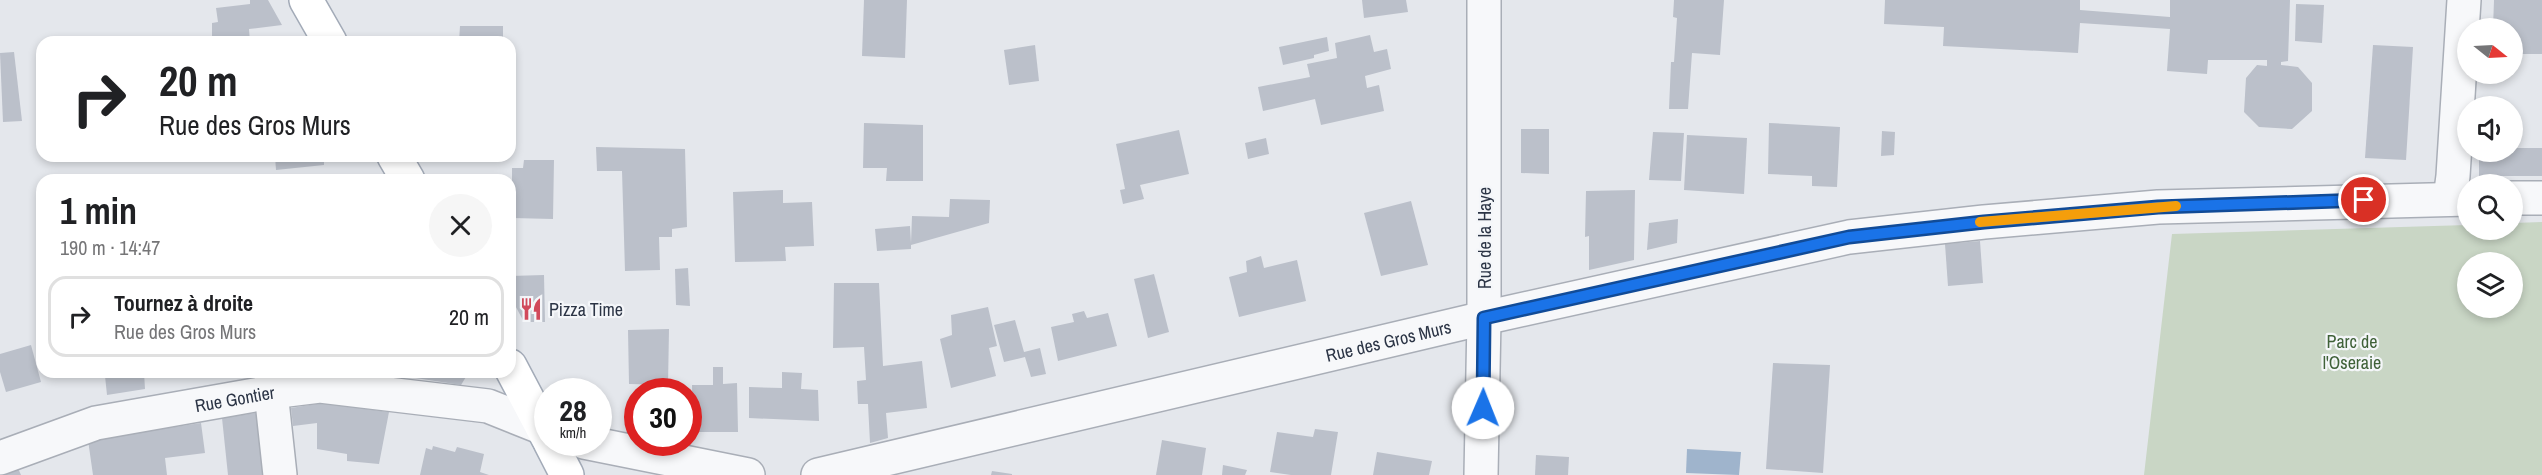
<!DOCTYPE html>
<html lang="fr">
<meta charset="utf-8">
<style>
:root{--surface:#fff;--page:#f6f6f6;--text:#202124;--muted:#757577;--line:#e0e0e0}
body{margin:0;font-family:"Archivo Narrow",sans-serif;background:var(--page);color:var(--text);height:100vh;display:flex;flex-direction:column;font-size:22px;white-space:nowrap}
*{box-sizing:border-box;margin:0}
p{font-size:20px;color:var(--muted)}
.icon{flex:none;width:33px;height:33px;fill:none;stroke:currentColor;stroke-width:2;stroke-linecap:round;stroke-linejoin:round}
.map{position:relative;flex:1;overflow:hidden}
.drawer{position:absolute;left:36px;top:174px;width:480px;height:204px;display:flex;flex-direction:column;background:var(--surface);border-radius:18px;box-shadow:0 3px 9px #0003}
.drawer>*{flex:none}
.guide{position:absolute;left:36px;top:36px;width:480px;height:126px;border-radius:18px;box-shadow:0 3px 9px #0003;background:#fff;color:var(--text);overflow:hidden}
.needle{width:39px;rotate:108deg}
.controls{position:absolute;left:2457px;top:18px;display:grid;gap:12px}
.controls a{display:grid;place-items:center;width:66px;height:66px;border-radius:50%;background:var(--surface);box-shadow:0 3px 9px #0003;font-size:30px}
.speed{position:absolute;left:534px;top:378px;display:flex;gap:12px;font-size:30px;font-weight:700;text-align:center}
.speed>*{display:grid;place-content:center;width:78px;height:78px;border-radius:50%;background:var(--surface);box-shadow:0 3px 9px #0003;line-height:1}
.speed small{font-size:15px;font-weight:400}
.speed .limit{border:9px solid #d22;background:#fff;color:#111}
.pin{position:absolute;display:grid;place-items:center;width:51px;height:51px;color:#fff;margin:-26px;border:3px solid #fff;border-radius:50%;box-shadow:0 2px 6px #0007}
.me{position:absolute;width:66px;margin:-33px;rotate:1deg;stroke-linejoin:round;filter:drop-shadow(0 0 4px #0008)}
.turn{display:flex;align-items:center;gap:21px;height:126px;padding:0 24px;font-size:27px}
.turn .icon{width:78px;height:78px;stroke-width:2.5}
.turn b{display:block;font-size:42px;line-height:51px}
.round{display:grid;place-items:center;flex:none;width:63px;height:63px;border-radius:32px;background:var(--page)}
.headline{display:flex;align-items:center;justify-content:space-between;height:102px;padding:0 24px}
h1{font-size:36px;font-weight:800;line-height:45px}
ul{padding:0;list-style:none}
li{display:flex;align-items:center;gap:18px;height:81px;margin:0 12px 9px;padding:0 12px;border:3px solid var(--line);border-radius:18px}
li div{flex:1}
li b{display:block;font-size:22px}
li em{font-style:normal}
.map>svg:first-child{display:block}
</style>
<div class="map">
<svg width="2542" height="475" viewBox="0 0 2542 475">
<rect width="100%" height="100%" fill="#e4e7ec"/>
<path fill="#c9d6c5" fill-rule="evenodd" d="M2542 222V475H2144L2172 234 2467 225 2468 230H2512L2513 223ZM2468 262H2512V308H2468Z"/>
<polygon fill="#9fb4cc" points="1687,449 1741,452 1739,475 1686,473"/>
<g fill="#bbc0ca">
<polygon points="250,0 268,0 282,25 249,29 250,42 212,42 212,23 218,22 216,8 250,4"/>
<polygon points="864,0 907,0 905,58 862,56"/>
<polygon points="1362,0 1406,0 1408,12 1364,18"/>
<polygon points="1674,0 1724,0 1720,55 1692,53 1688,109 1669,109 1671,62 1674,62 1677,18 1673,17"/>
<polygon points="1885,0 2080,0 2080,10 2170,17 2170,0 2290,0 2288,61 2281,62 2281,65 2298,67 2312,83 2312,111 2292,129 2259,127 2244,112 2246,78 2257,65 2267,66 2267,60 2208,60 2207,74 2167,71 2170,29 2080,23 2078,53 1943,46 1944,27 1884,24"/>
<polygon points="2494,0 2542,0 2542,54 2512,54 2512,28 2493,28"/>
<polygon points="2296,4 2324,5 2322,43 2295,41"/>
<polygon points="460,26 503,26 503,42 459,42"/>
<polygon points="1370,35 1374,52 1387,49 1391,69 1365,76 1367,88 1379,85 1384,111 1321,125 1315,99 1263,111 1258,87 1310,77 1307,64 1337,58 1335,43"/>
<polygon points="1327,37 1329,51 1314,55 1314,58 1283,65 1279,47"/>
<polygon points="1035,45 1039,81 1009,85 1004,50"/>
<polygon points="2373,45 2413,47 2406,160 2365,158"/>
<polygon points="14,52 22,121 3,122 0,53"/>
<polygon points="864,123 923,125 923,181 886,181 887,168 863,168"/>
<polygon points="1769,123 1840,127 1837,187 1812,186 1812,176 1768,174"/>
<polygon points="1521,129 1549,129 1549,174 1521,173"/>
<polygon points="1179,130 1189,174 1140,185 1144,199 1123,204 1120,190 1125,189 1116,144"/>
<polygon points="1882,131 1895,132 1894,155 1881,156"/>
<polygon points="1653,132 1684,133 1681,181 1649,180"/>
<polygon points="1687,135 1747,138 1744,194 1684,190"/>
<polygon points="1266,138 1269,154 1248,159 1245,143"/>
<polygon points="596,147 685,149 687,227 672,229 672,237 659,237 660,270 625,271 622,171 597,171"/>
<polygon points="2512,148 2542,148 2542,176 2479,176 2479,152 2512,152"/>
<polygon points="275,156 324,156 324,165 276,170"/>
<polygon points="524,160 554,160 553,219 512,218 512,168 523,168"/>
<polygon points="783,190 783,203 812,202 814,246 785,247 786,261 735,262 733,192"/>
<polygon points="1635,190 1634,260 1589,270 1589,236 1585,237 1586,191"/>
<polygon points="950,199 990,200 989,223 911,245 911,249 877,251 875,229 910,226 911,243 912,216 949,217"/>
<polygon points="1411,201 1428,265 1381,276 1364,213"/>
<polygon points="1678,219 1677,243 1647,250 1649,223"/>
<polygon points="1980,241 1983,283 1948,286 1945,244"/>
<polygon points="1261,256 1264,268 1297,260 1306,301 1239,317 1229,277 1247,272 1246,261"/>
<polygon points="688,268 690,306 676,305 675,269"/>
<polygon points="1154,274 1169,332 1148,338 1134,279"/>
<polygon points="544,275 545,322 524,322 510,296 510,276"/>
<polygon points="834,283 879,283 883,366 922,361 927,408 886,413 888,438 870,443 868,404 858,404 857,381 866,380 864,347 833,348"/>
<polygon points="988,307 997,346 989,348 996,376 951,388 940,339 952,335 951,315"/>
<polygon points="1084,311 1087,318 1108,313 1117,346 1058,361 1051,327 1074,322 1072,314"/>
<polygon points="1015,320 1024,352 1040,348 1046,374 1031,377 1025,357 1004,362 994,325"/>
<polygon points="669,329 668,385 629,384 628,330"/>
<polygon points="31,345 41,382 6,392 0,372 0,354"/>
<polygon points="1773,363 1830,365 1823,473 1766,469"/>
<polygon points="713,367 723,367 723,384 737,383 738,432 693,432 692,385 713,385"/>
<polygon points="99,372 144,372 145,389 107,395 105,376 100,377"/>
<polygon points="408,372 469,372 461,385 409,377"/>
<polygon points="782,372 802,373 801,389 818,390 819,421 749,418 749,387 782,388"/>
<polygon points="322,403 389,412 379,464 347,461 347,454 317,449 317,423 293,426 291,408"/>
<polygon points="255,413 262,418 267,475 228,475 222,418"/>
<polygon points="201,423 205,453 165,458 167,475 93,475 88,440"/>
<polygon points="1315,429 1338,432 1331,475 1291,475 1270,472 1277,432 1313,437"/>
<polygon points="1162,440 1206,448 1202,475 1156,475"/>
<polygon points="433,446 455,452 457,447 484,454 480,472 489,475 420,475 426,448 432,450"/>
<polygon points="1377,452 1432,461 1429,475 1373,475"/>
<polygon points="1536,455 1569,457 1568,475 1535,475"/>
<polygon points="1223,465 1247,470 1245,475 1222,475"/>
<polygon points="17,466 21,475 0,475 0,472"/>
<polygon points="992,471 1012,474 1012,475 991,475"/>
</g>
<g fill="none" stroke-linecap="round" stroke-linejoin="round">
<g stroke="#a9aeb7" stroke-width="36">
<g id="minor">
<polyline points="2512,198 2542,198"/>
<polyline points="2450,199 2453,176 2464,0"/>
<polyline points="271,392 280,475"/>
<polyline points="584,442 748,475"/>
<path id="s1" d="M0 458 96 423 271 392 320 386 488 406 548 430"/>
<path id="s2" d="M818 475 1484 318 1849 237 1984 222 2158 207 2468 199"/>
<polyline points="1481,475 1484,318 1484,0"/>
</g>
</g>
<g stroke="#a3abb8" stroke-width="36">
<g id="major">
<polyline points="306,0 330,42"/>
<polyline points="394,156 408,180"/>
<polyline points="510,366 548,438"/>
<polyline points="550,442 567,475"/>
</g>
</g>
<use href="#minor" stroke="#f7f8fa" stroke-width="33"/>
<use href="#major" stroke="#fff" stroke-width="33"/>
</g>
<g fill="none" stroke-linecap="round" stroke-linejoin="round">
<g stroke="#114b97" stroke-width="15">
<polyline id="route" points="1483,408 1484,318 1849,237 1984,222 2158,207 2364,200"/>
</g>
<use href="#route" stroke="#1a73e8" stroke-width="10"/>
<polyline stroke="#f59e0b" stroke-width="10" points="1980,222 2176,206"/>
</g>
<defs>
<g id="restaurant-bare" transform="scale(1.8)"><path d="M-5-6h1v4h1v-4h1v4h1v-4h1v5L-1.5 .5V6h-2V.5L-5-1ZM5-6V6H3V1.5H1.5Q1.5-4 5-6Z" fill="#d1495b" stroke="#f4f6f9" stroke-width="2.5" paint-order="stroke"/></g>
</defs>
<g fill-rule="evenodd">
<use href="#restaurant-bare" x="531" y="309"/>
</g>
<g text-anchor="middle" dominant-baseline="central" stroke-width="4.5" stroke-linejoin="round" paint-order="stroke">
<g font-size="18" fill="#2b3445" stroke="#f4f6f9">
<text transform="translate(1484 238) rotate(-90)">Rue de la Haye</text>
<text stroke="none"><textPath href="#s2" startOffset="586">Rue des Gros Murs</textPath></text>
<text stroke="none"><textPath href="#s1" startOffset="243">Rue Gontier</textPath></text>
</g>
<g font-size="18" fill="#2b3445" stroke="#f4f6f9" text-anchor="start">
<text x="549" y="309">Pizza Time</text>
</g>
<g font-size="18" fill="#3f6138" stroke="#f4f6f9">
<text x="2352" y="341">Parc de<tspan x="2352" dy="21">l'Oseraie</tspan></text>
</g>
</g>
</svg>
<div class="controls">
<a><svg class="needle" viewBox="-14 -14 28 28"><path d="M0-13l5 13h-10z" fill="#e53935"/><path d="M0 13l5-13h-10z" fill="#757577"/></svg></a>
<a><svg class="icon" aria-label="sound" viewBox="0 0 24 24"><path d="M4 9h4l5-4v14l-5-4H4zM17 9q2 3 0 6"/></svg></a>
<a><svg class="icon" aria-label="search" viewBox="0 0 24 24"><circle cx="10" cy="10" r="6"/><path d="M15 15l6 6"/></svg></a>
<a><svg class="icon" aria-label="layers" viewBox="0 0 24 24"><path d="M12 4l9 5-9 5-9-5zM3 14l9 5 9-5"/></svg></a>
</div>
<div class="speed"><div>28<small>km/h</small></div><div class="limit">30</div></div>
<div class="pin" style="left:2364px;top:200px;background:#d93025"><svg class="icon" aria-label="arrive" viewBox="0 0 24 24"><path d="M6 21V4h12l-3 4 3 4H6"/></svg></div>
<svg class="me" style="left:1483px;top:408px" viewBox="-20 -20 40 40"><circle r="19" fill="#fff"/><path d="M0-13L10 11 0 6-10 11z" fill="#1a73e8"/></svg>
<div class="guide">
<div class="turn"><svg class="icon" aria-label="right" viewBox="0 0 24 24"><path d="M7 20v-9h11M14 6l5 5-5 5"/></svg><div><b>20 m</b>Rue des Gros Murs</div></div>
</div>
<section class="drawer">
<div class="headline"><div><h1>1 min</h1><p>190 m · 14:47</p></div><a class="round"><svg class="icon" aria-label="close" viewBox="0 0 24 24"><path d="M6 6l12 12M18 6L6 18"/></svg></a></div>
<ul>
<li><svg class="icon" aria-label="right" viewBox="0 0 24 24"><path d="M7 20v-9h11M14 6l5 5-5 5"/></svg><div><b>Tournez à droite</b><p>Rue des Gros Murs</p></div><em>20 m</em></li>
</ul>
</section>
</div>
